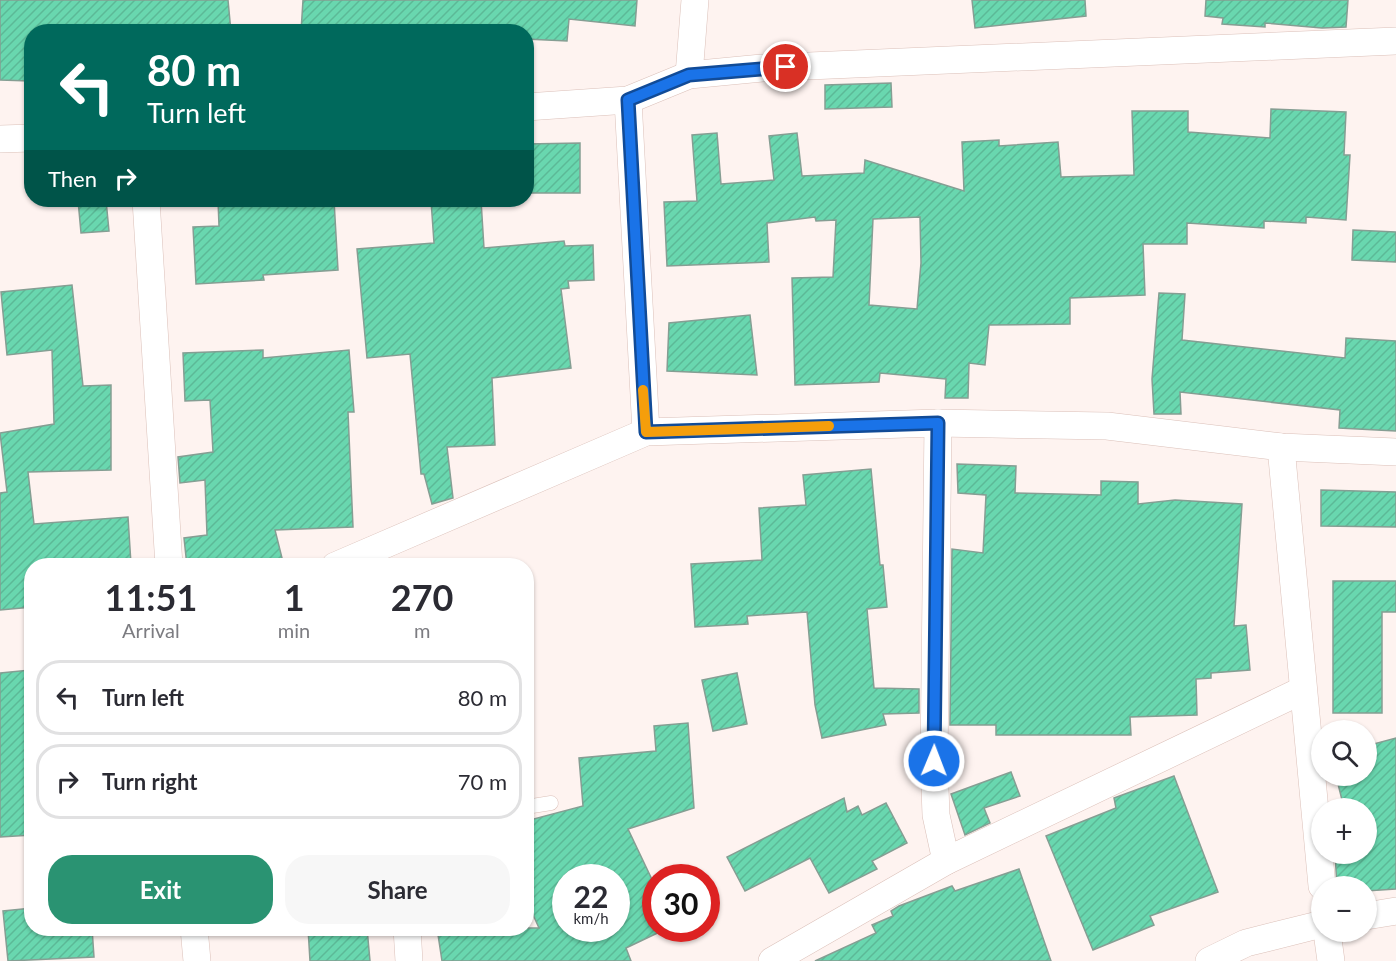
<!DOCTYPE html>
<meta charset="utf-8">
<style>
:root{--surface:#fff;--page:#f7f7f7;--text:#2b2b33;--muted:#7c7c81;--line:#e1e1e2;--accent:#2a9372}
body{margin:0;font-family:Lato,sans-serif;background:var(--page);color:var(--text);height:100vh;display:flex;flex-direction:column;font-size:22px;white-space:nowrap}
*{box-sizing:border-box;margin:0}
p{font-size:20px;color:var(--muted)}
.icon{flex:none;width:33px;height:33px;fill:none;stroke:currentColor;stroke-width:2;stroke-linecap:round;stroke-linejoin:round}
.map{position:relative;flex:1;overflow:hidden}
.panel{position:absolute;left:24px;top:558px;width:510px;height:378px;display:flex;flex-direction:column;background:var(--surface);border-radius:24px;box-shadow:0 2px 4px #0004}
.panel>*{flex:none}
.guide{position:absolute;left:24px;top:24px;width:510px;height:183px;border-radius:24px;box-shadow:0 2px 4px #0004;background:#00695c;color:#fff;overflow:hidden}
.tools{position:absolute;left:1311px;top:720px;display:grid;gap:12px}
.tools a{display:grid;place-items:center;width:66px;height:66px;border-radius:50%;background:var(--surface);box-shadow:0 2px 4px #0004;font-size:30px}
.speed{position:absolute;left:552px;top:864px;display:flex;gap:12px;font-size:30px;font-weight:700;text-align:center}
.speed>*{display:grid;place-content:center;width:78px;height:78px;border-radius:50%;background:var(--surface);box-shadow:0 2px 4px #0004;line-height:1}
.speed small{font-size:15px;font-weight:400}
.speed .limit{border:9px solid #d22;background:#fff;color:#111}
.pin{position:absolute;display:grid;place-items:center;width:51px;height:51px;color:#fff;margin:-26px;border:3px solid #fff;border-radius:50%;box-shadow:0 2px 6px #0007}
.me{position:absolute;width:66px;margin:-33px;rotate:1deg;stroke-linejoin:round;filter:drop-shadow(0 0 4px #0008)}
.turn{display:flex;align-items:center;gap:21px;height:126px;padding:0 24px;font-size:27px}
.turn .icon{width:78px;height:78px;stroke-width:2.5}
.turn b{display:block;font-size:42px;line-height:51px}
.then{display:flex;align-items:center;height:57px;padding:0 24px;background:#0003;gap:12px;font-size:22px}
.eta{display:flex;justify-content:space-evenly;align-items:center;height:102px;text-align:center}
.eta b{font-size:36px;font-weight:700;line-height:42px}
.action{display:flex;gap:12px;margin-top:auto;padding:12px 24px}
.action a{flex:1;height:69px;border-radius:24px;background:var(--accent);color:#fff;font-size:24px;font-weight:700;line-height:69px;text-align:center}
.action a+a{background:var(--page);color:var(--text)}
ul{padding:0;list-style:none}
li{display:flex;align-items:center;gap:18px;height:75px;margin:0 12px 9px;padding:0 12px;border:3px solid var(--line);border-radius:24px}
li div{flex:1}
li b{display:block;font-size:22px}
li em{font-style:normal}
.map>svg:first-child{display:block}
</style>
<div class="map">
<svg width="1396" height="961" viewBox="0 0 1396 961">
<defs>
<pattern id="building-hatch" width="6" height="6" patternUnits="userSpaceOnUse" patternTransform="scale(1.5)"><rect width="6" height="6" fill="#69d7af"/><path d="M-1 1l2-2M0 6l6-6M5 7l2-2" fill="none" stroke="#5cb997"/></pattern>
</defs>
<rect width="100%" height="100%" fill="#fef3f0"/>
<g fill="url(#building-hatch)" stroke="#859e93" stroke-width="1.5" fill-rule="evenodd">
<polygon points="0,0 228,0 231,32 31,32 29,81 0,80"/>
<polygon points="303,0 637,0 635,26 569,19 567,41 526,39 526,32 301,32"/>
<polygon points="972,0 1085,0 1086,16 975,28"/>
<polygon points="1206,0 1348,0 1346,27 1322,28 1265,23 1265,27 1222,24 1223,18 1205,16"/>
<polygon points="891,83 892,107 825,109 825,85"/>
<path d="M1271 109 1346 112 1344 155H1350L1346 220 1306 217V223L1264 221V228L1187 223V244H1143L1145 295 1070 298V324L989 325 985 365 969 363 968 398H945L946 379 880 373 879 382 795 385 792 278 833 277 836 220 816 221 815 217 767 223 769 262 667 266 664 202 697 201 692 135 717 133 721 184 774 180 769 136 797 133 802 176 864 173 865 160 964 191 962 142 999 140V146L1058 142 1061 177 1134 175 1132 111H1188V132L1270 138ZM920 217 921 263 917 309 869 305 873 219Z"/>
<polygon points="580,143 580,193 526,193 526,144"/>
<polygon points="78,200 106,200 109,231 81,233"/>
<polygon points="218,200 334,200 338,270 263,275 264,280 196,284 193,227 219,226"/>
<polygon points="431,200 481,200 484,248 564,241 565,246 593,245 594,280 568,281 569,288 561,289 571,368 492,378 495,445 447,447 453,498 432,504 424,474 421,474 410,354 367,358 357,249 434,243"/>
<polygon points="1353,230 1396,232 1396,262 1352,260"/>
<polygon points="72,285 83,386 111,385 111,470 28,472 34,524 128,517 131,564 32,566 32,607 0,610 0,493 7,492 0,433 54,424 52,350 7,355 1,292"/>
<polygon points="1159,293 1185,294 1182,340 1345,358 1346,338 1396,341 1396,431 1339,428 1340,410 1180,392 1181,414 1154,414 1152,379"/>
<polygon points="750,315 757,375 667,371 669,323"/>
<polygon points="263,350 263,358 349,350 354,412 348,412 353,527 275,530 283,562 271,566 187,566 184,538 207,535 205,480 180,483 178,457 213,452 210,400 185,401 183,353"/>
<polygon points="957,464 1016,466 1015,493 1101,495 1101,481 1138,482 1138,504 1175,500 1242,504 1234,626 1246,625 1250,670 1211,673 1211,678 1196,679 1197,715 1130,717 1131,735 996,735 996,725 950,725 952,549 983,553 986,495 958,493"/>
<polygon points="871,469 880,565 883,565 887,607 867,609 874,688 919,689 919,713 883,714 886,725 822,738 815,705 807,612 747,616 748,624 695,627 691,564 762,560 759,508 806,505 803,475"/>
<polygon points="1321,490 1396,492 1396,527 1321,526"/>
<polygon points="1333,581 1396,581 1396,612 1382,612 1382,713 1333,713"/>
<polygon points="30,670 32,835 0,837 0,673"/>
<polygon points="737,673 747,724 713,731 702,680"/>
<path d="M688 723 694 808 628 829 656 888V928H668L626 948 631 961H442L437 928H539L526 899V821L583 806 579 758 656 751 654 726ZM566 878H616V928H566Z"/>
<polygon points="1396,738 1396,889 1366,891 1366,886 1337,886 1335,854 1366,854 1366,808 1344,808 1336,776 1366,776 1366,746"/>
<polygon points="1011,772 1020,796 984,808 990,823 965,835 951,794"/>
<polygon points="1174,776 1218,892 1150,916 1154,925 1093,950 1046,836 1116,808 1114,798"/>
<polygon points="844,798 847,812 858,806 862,815 886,803 907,843 872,861 877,869 829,893 810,858 745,891 727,857"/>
<polygon points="1019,869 1051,961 815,961 876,933 872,925 893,916 891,911 899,906 952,886 955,891"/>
<polygon points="32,908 32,928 92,928 94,957 8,961 3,911"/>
<polygon points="308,928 367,928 370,961 310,961"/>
</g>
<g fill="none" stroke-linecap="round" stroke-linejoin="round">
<g stroke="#dbc0b9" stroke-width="15">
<polyline id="lane" points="526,807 551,803"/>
</g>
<g stroke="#dbc0b9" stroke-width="28">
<g id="street">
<polyline points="689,75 695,0"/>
<polyline points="628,100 646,432"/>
<polyline points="526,107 628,100 689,75 762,68 1396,41"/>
<polyline points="0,139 32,138"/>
<polyline points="146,200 169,566"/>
<polyline points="938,423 934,761 936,815 946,861"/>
<polyline points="1281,447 1322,886"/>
<polyline points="335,566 646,432 938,423 1107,426 1281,447 1396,452"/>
<polyline points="1366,916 1396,911"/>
<polyline points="194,928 197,961"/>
<polyline points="407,928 409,961"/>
<polyline points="1327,932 1331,961"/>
<polyline points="772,961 946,861 1303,690"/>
<polyline points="1209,961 1246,943 1322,924"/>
</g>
</g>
<use href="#lane" stroke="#fff" stroke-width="14"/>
<use href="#street" stroke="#fff" stroke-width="27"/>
</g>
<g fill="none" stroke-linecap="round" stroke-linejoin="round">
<g stroke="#114b97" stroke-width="15">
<polyline id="route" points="786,67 689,75 628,100 646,432 938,423 934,761"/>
</g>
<use href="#route" stroke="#1a73e8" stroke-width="10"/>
<polyline stroke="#f59e0b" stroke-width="10" points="643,390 646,432 829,426"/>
</g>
</svg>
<div class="tools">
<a><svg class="icon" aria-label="search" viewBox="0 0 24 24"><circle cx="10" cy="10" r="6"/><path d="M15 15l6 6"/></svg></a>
<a>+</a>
<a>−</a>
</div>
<div class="speed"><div>22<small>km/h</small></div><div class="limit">30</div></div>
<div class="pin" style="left:786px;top:67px;background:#d93025"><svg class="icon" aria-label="arrive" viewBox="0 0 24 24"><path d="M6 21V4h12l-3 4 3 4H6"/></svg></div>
<svg class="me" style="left:934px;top:761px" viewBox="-20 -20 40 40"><circle r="17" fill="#1a73e8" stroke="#fff" stroke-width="3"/><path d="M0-11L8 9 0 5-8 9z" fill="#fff"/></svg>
<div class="guide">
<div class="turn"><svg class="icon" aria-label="left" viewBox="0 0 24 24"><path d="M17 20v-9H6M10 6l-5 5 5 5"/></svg><div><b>80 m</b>Turn left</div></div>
<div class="then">Then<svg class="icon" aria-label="right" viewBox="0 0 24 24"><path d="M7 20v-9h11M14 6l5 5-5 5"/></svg></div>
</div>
<section class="panel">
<div class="eta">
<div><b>11:51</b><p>Arrival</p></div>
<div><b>1</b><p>min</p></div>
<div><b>270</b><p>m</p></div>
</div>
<ul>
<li><svg class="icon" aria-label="left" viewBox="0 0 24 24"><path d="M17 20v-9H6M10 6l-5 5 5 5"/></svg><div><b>Turn left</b></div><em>80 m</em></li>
<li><svg class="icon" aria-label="right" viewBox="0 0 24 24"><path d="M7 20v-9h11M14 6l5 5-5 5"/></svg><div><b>Turn right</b></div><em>70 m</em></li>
</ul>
<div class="action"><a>Exit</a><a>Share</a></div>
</section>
</div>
